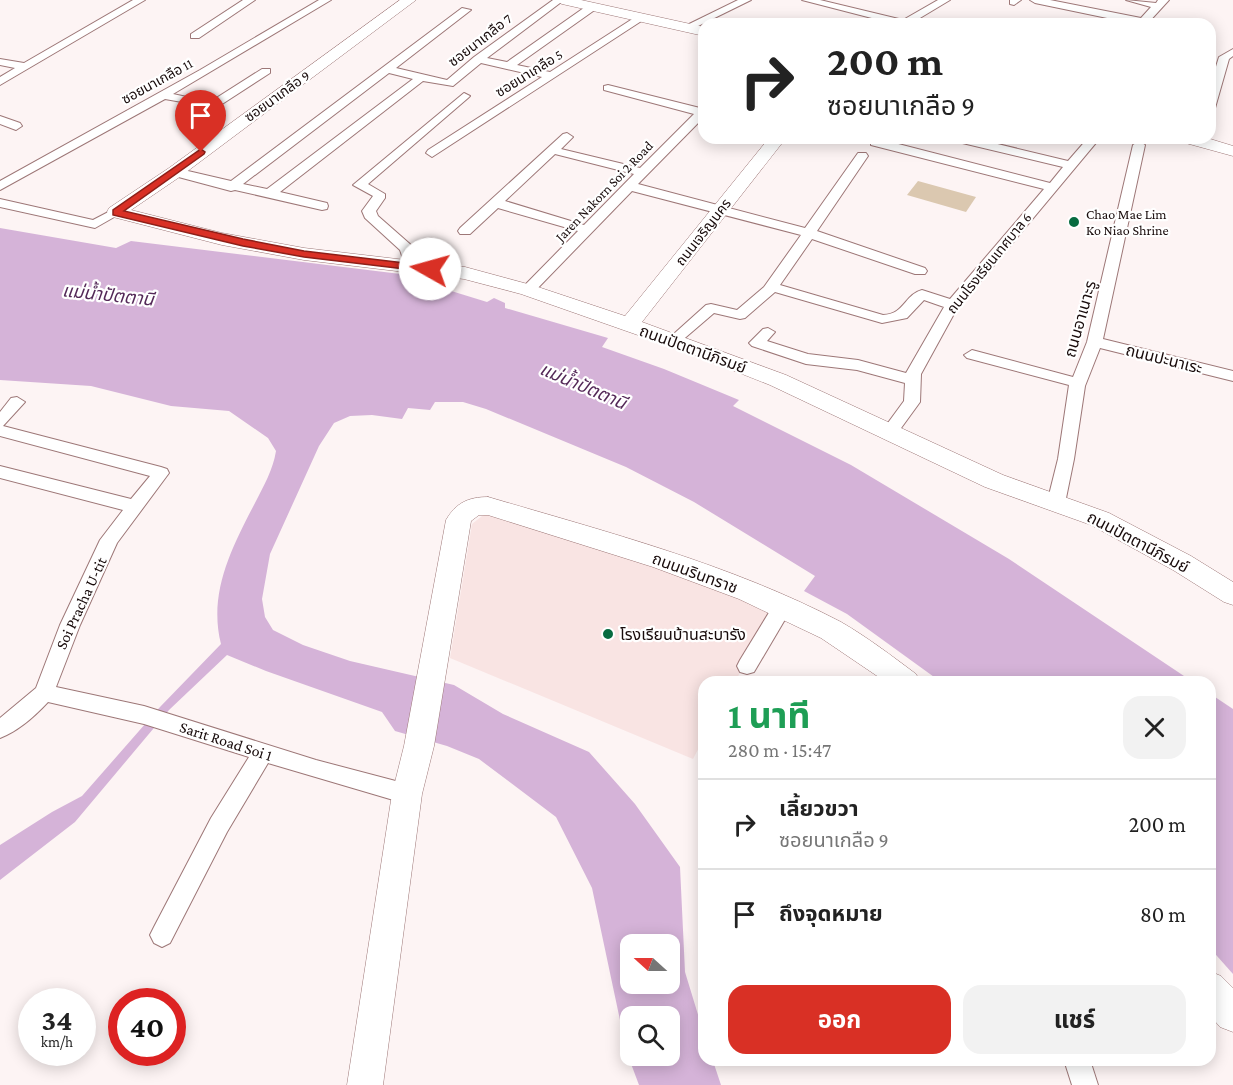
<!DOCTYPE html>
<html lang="th">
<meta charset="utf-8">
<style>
:root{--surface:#fff;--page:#f2f2f2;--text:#222;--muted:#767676;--line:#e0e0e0;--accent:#d93025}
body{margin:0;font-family:"Crimson Pro","Noto Sans Thai",serif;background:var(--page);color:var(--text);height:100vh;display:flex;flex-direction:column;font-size:22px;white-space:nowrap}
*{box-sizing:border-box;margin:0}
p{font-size:20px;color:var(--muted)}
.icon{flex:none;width:33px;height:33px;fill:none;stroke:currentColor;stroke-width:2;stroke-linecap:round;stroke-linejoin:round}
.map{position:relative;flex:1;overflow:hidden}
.drawer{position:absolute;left:698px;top:676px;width:518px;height:390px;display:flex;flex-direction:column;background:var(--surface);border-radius:18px;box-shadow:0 3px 15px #0003}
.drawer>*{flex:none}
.top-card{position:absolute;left:698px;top:18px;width:518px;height:126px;border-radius:18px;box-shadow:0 3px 15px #0003;background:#fff;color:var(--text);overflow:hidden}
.needle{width:39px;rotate:291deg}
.fabs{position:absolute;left:620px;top:934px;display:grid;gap:12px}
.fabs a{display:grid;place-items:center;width:60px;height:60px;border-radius:12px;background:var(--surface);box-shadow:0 3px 15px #0003;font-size:30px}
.speed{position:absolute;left:18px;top:988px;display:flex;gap:12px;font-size:30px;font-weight:700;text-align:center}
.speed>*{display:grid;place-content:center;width:78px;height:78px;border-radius:50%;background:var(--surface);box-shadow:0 3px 15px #0003;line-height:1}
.speed small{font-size:15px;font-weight:400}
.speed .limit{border:9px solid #d22;background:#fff;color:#111}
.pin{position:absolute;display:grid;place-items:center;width:51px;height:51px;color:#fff;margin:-62px -26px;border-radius:50% 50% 50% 0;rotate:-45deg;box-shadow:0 0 6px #0007}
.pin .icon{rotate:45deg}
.me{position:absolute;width:66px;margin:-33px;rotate:277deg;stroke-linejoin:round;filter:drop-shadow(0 0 4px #0008)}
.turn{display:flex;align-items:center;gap:21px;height:126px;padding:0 30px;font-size:27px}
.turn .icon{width:78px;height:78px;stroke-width:2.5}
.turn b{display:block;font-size:42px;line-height:51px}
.round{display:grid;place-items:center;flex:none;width:63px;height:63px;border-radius:18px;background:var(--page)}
.head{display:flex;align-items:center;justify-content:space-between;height:102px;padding:0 30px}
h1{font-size:36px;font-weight:700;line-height:45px;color:#1e9e55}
.primary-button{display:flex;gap:12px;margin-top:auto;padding:12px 30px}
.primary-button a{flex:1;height:69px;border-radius:18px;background:var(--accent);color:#fff;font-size:24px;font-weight:700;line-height:69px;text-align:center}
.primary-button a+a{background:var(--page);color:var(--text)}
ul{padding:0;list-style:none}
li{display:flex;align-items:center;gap:18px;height:90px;padding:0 30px;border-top:2px solid var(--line)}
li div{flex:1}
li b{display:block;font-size:22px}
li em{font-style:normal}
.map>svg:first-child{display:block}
</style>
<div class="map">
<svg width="1233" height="1085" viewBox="0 0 1233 1085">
<rect width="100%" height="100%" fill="#fdf4f4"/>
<polygon fill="#f9e4e3" points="493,512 664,566 774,610 735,682 704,682 703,740 693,759 450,658 472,524 482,516"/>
<polygon fill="#dbc8b0" points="918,181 976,197 966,212 907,195"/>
<g fill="#d5b3d8" fill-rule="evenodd">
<path d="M0 228 116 248 131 241 441 279 435 286 487 302 494 298 505 303V308L608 338 602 347 664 369 739 400 733 406 851 465 1009 559 1193 682H941L847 614 804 591 815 576 694 502 626 467 486 409 463 402H435L430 410 408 408 402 419 372 415 350 416 334 423 319 446 270 554 262 599 265 617 273 630 303 645 350 661 454 685 503 714 589 752 635 804 680 867 685 972 703 1031 704 1060 713 1061 721 1085H639L627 1053 592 888 556 817 479 759 447 746 395 731 382 712 266 671 227 655 169 710 75 822 0 880V845L52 812 82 796 160 707 221 644C208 593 232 547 255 503 264 485 273 470 276 451L268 438 229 411 171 406 91 386 0 380ZM630 945H669V984H630ZM630 1017H669V1056H630Z"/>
<polygon points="1209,693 1233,709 1233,974 1209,947"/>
</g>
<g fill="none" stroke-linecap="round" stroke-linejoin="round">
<g stroke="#9d7777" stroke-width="2">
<g id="street">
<polygon points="133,0 145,0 0,85 0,77 15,68 0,65 0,59 24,63"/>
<polygon points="243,0 255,0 199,38 191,38 191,34"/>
<polygon points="319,0 331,0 173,94 210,102 262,69 270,69 270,73 216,108 165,99 0,190 0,181 200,70"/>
<path d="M553 0H564L487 58 507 62 588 5H596V9L517 65 550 72 637 16 646 18 432 157 426 153 428 150 542 77 481 63 453 86 423 81 280 192 327 203 328 206 327 209 322 210 235 190 231 191 171 175 169 172 175 168 231 181 462 8 471 10 396 68 447 80 474 57ZM389 73 413 79 267 189 243 184Z"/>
<polygon points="738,0 751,0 690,30 681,28"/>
<polygon points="802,0 820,0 903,20 938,0 950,0 910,24 895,24"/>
<polygon points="1010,0 1021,0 1014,5 1010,4"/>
<polygon points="1030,0 1050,0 1141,18 1151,7 1126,0 1156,3 1158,0 1169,0 1147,24 1136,24 1035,3"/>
<polygon points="1233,49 1233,56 1229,59 1215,108 1209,111 1209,89 1219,57"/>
<path d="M608 85 704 109V117L638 184 805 228 858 153H866L868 156 817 231 925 268 927 271 925 274H915L812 239 780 285 883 315C905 314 904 295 922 290L950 299 1044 189 871 145V139L875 138 1050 183 1063 167 954 141 952 138H973L1068 161 1088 138H1100L955 312 921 374 920 402 896 435H884L882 431 904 401 905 383 857 370 806 364 752 346 749 343 763 329 768 328 775 332 767 341 808 354 858 360 906 373 944 307 924 300 907 318 882 323 775 292 745 318 740 319 714 313 679 343H669L667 340 706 305 711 304 737 310 764 287 801 235 632 191 533 293 528 294 521 290 523 287 578 231 498 208 470 234H460L458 231 460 228 563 134 567 133 573 137 561 149 640 168 694 114 604 90V86ZM555 154 634 174 584 225 505 201Z"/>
<polygon points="464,93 470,96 468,98 368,184 385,194 385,198 376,211 378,216 411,245 419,267 417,270 407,270 400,250 365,218 362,211 373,196 353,185"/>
<polygon points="0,116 20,123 22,126 16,130 0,124"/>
<polygon points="1139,141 1145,145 1103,339 1233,371 1233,381 1100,348 1085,386 1074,459 1065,503 1062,507 1056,509 1050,507 1047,503 1058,459 1069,385 967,358 964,355 972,350 1073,377 1087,342 1133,145"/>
<polygon points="0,199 93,220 116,208 123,212 95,228 0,207"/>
<path d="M17 397 25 402 3 426 161 467 167 469 169 473 117 543 80 625 56 687 144 706 316 760 407 784 415 787 418 794 415 801 407 804 268 763 227 832 170 943 162 947 154 943 150 935 154 927 211 818 249 757 144 724 48 702C35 716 18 731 0 738V718L36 688 60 625 100 540 123 510 0 478V466L131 499 150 476 0 436V412L11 398Z"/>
<polygon points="783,599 790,601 792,606 790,611 754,672 747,674 740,672 737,666 740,660 776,601"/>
<polygon points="1064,1060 1090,1060 1098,1085 1072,1085"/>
</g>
</g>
<g stroke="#9d7777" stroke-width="1">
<g id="secondary">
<polygon points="400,0 416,0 181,176 131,210 222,233 304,248 465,267 535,286 625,316 769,138 786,138 642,322 786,375 1003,475 1109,513 1191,556 1233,582 1233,605 1224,602 1173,570 1091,525 985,487 770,385 689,353 521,294 464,279 304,260 222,245 109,216 107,212 109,208 169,168"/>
<polygon points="555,0 581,0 704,27 704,36 562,4"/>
<polygon points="1180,138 1207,138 1233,146 1233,156 1182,142"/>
<path d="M488 497C607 532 730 564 841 622 867 637 892 656 916 674L920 682H886L821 638 739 599 653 567 488 515H479L471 521 434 746 422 794 383 1085H347L392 794 404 746 446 520C456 503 468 497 488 497Z"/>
<polygon points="1209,971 1221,976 1233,988 1233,1032 1220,1027 1209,1014"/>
</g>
</g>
<use href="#street" fill="#fff" fill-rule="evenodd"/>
<use href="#secondary" fill="#fff" fill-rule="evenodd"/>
</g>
<polygon fill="#d93025" stroke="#8d1f18" stroke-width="1.5" points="201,149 205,152 204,154 124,211 243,239 304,251 430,266 435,269 430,272 304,257 243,246 113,215 113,210"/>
<g fill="#076b40" stroke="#fff" stroke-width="2">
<circle cx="1074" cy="222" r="6"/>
<circle cx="608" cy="634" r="6"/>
</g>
<g text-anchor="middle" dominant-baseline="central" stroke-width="4.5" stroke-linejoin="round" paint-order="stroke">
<g font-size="14" fill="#180b0b" stroke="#fff">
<text transform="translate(480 40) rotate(-38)">ซอยนาเกลือ 7</text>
<text transform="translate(529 73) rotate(-32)">ซอยนาเกลือ 5</text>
<text transform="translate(157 81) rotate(-29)">ซอยนาเกลือ 11</text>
<text transform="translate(277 96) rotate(-36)">ซอยนาเกลือ 9</text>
<text transform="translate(604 191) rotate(-46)">Jaren Nakorn Soi 2 Road</text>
<text transform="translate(703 232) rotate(-52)">ถนนเจริญนคร</text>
<text transform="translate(989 263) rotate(-51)">ถนนโรงเรียนเทศบาล 6</text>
</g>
<g font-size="14" fill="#180b0b" stroke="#fff" text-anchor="start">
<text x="1086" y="214">Chao Mae Lim<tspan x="1086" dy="16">Ko Niao Shrine</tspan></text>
</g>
<g font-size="16" fill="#180b0b" stroke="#fff">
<text transform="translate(1080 319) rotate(-74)">ถนนอาเนาะรู</text>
<text transform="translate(693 349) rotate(20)">ถนนปัตตานีภิรมย์</text>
<text transform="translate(1164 359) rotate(14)">ถนนปะนาเระ</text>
<text transform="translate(1138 542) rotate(28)">ถนนปัตตานีภิรมย์</text>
<text transform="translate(695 573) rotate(20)">ถนนนรินทราช</text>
<text transform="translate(81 603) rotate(-65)">Soi Pracha U-tit</text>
<text transform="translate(226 741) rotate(18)">Sarit Road Soi 1</text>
</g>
<g font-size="16" fill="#180b0b" stroke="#fff" text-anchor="start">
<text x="620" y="634">โรงเรียนบ้านสะบารัง</text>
</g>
<g font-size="18" font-style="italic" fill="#542958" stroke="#fff">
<text transform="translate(108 295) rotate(6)">แม่น้ำปัตตานี</text>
<text transform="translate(583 386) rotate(23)">แม่น้ำปัตตานี</text>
</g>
</g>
</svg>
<div class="fabs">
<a><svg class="needle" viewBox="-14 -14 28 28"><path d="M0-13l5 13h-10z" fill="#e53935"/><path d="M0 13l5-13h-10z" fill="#767676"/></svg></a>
<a><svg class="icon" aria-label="search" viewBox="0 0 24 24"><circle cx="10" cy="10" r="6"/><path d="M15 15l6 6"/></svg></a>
</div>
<div class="speed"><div>34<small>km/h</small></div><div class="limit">40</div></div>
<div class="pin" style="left:201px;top:152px;background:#d93025"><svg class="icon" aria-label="arrive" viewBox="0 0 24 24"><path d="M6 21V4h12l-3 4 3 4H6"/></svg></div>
<svg class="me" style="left:430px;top:269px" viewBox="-20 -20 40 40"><circle r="19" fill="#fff"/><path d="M0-13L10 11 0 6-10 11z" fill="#d93025"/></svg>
<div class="top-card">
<div class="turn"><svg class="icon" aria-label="right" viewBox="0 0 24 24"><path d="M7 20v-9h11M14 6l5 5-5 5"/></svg><div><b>200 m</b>ซอยนาเกลือ 9</div></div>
</div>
<section class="drawer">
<div class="head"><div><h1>1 นาที</h1><p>280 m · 15:47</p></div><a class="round"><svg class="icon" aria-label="close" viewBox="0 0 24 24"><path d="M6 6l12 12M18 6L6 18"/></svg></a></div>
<ul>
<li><svg class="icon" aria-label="right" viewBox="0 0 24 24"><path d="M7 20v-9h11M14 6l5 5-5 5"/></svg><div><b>เลี้ยวขวา</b><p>ซอยนาเกลือ 9</p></div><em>200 m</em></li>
<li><svg class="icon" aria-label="arrive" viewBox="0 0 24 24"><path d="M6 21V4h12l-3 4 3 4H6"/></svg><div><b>ถึงจุดหมาย</b></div><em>80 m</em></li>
</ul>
<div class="primary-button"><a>ออก</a><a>แชร์</a></div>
</section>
</div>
